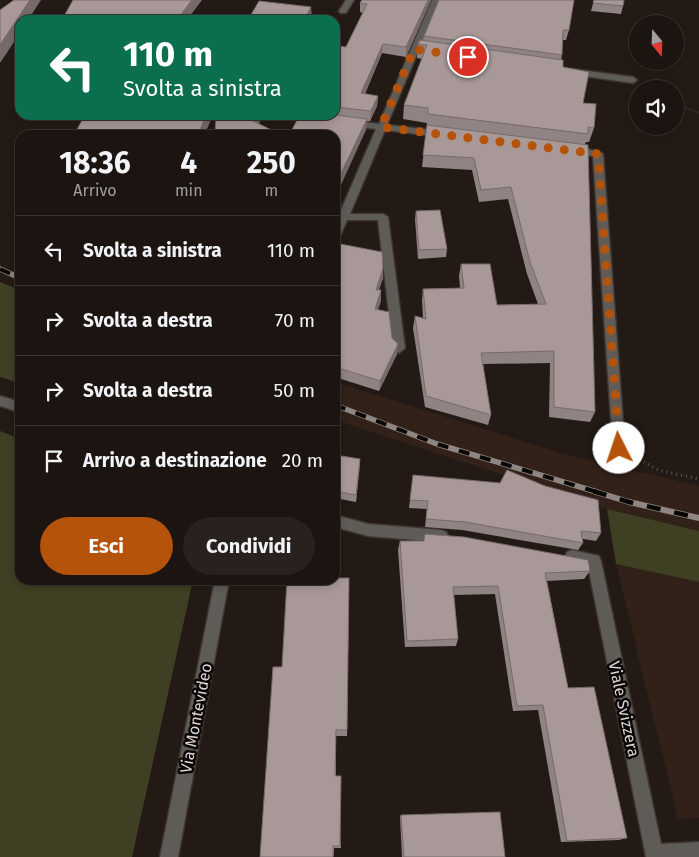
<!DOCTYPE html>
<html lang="it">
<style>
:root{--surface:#1b1410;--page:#28211e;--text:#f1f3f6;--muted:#a09e9f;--line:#393330;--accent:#b45309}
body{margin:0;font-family:"Fira Sans",sans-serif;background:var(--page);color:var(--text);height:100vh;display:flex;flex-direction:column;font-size:19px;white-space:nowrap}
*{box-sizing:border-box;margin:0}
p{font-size:16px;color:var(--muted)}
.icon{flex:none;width:28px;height:28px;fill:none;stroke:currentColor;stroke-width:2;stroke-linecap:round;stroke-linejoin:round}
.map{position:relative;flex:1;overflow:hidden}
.details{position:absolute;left:15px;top:130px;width:325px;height:455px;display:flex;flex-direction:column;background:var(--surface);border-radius:15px;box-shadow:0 2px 8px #0003,0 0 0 1px var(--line)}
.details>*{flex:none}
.banner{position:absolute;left:15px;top:15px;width:325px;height:105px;border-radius:15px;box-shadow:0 2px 8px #0003,0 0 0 1px var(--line);background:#0b6e4f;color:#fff;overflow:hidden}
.needle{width:32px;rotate:161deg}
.fabs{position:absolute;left:629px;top:15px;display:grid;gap:10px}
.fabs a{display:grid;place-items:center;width:55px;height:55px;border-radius:50%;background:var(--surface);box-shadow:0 2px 8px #0003,0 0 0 1px var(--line);font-size:25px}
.pin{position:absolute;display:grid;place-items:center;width:42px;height:42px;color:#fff;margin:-21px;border:2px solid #fff;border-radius:50%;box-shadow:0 1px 5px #0007}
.me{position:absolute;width:55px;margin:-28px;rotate:356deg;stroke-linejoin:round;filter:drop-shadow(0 0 4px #0008)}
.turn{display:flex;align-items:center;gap:18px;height:105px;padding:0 25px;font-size:22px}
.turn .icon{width:65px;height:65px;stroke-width:2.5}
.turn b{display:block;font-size:35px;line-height:42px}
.eta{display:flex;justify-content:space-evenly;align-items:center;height:85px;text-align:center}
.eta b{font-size:30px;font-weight:700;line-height:35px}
.button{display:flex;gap:10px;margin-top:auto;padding:10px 25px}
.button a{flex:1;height:58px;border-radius:30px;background:var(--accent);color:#fff;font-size:20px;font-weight:700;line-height:58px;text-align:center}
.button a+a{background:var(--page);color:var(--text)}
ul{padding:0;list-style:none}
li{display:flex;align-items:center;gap:15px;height:70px;padding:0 25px;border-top:1px solid var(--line)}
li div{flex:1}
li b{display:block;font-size:19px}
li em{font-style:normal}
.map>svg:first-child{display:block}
</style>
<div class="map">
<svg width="699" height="857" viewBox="0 0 699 857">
<rect width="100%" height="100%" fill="#241a15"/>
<g fill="#312119">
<polygon points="335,382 564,454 699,486 699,531 607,509 335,420"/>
<polygon points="616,564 699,582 699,818 678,819"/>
</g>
<g fill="#3f3f23">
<polygon points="0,282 20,290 20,383 0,377"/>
<polygon points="0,431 20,439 20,580 193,580 132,857 0,857"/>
<polygon points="607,509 699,531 699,582 616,564"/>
</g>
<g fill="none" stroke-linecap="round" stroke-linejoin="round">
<g stroke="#3e342f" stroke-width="3">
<g id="minor">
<polygon points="346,0 354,0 346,13 340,13 339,11"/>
<polygon points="432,0 440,0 387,125 442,131 447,134 442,137 385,130 350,214 383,214 388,217 405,348 399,353 393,348 378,220 347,220 339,239 335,240 335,224 376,129 350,126 345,123 350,120 379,124"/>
<polygon points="572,69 633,77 637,80 633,83 569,74 569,70"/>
<path d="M283 115H307L321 119C313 124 290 120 283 115Z"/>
<polygon points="571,147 598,151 603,154 625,449 624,453 619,454 614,453 613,449 593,156 568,152 568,148"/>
<polygon points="0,396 20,402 20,412 0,406"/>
<polygon points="335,515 368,524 441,530 446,532 448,536 446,540 441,542 368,536 335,527"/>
<polygon points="572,550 599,556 601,561 661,844 699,842 699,857 646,857 588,566 567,562 565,557 567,552"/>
<polygon points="215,580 229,580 178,857 160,857"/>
</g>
</g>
<polyline stroke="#5d544f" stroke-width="2.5" stroke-dasharray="0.5 2.5" stroke-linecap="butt" points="675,103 699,113"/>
<polyline stroke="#5d544f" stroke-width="3" stroke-dasharray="1 4" stroke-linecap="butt" points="635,457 658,470 699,479"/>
<use href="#minor" fill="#5f5c57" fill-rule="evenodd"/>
<g stroke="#8e8682" stroke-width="5.5">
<g id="rail-far1">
<polyline points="0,269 20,278"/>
<polyline points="335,405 437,444 597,492"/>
</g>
</g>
<g stroke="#8e8682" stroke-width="6">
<polyline id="rail" points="593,491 629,502 699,518"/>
</g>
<use href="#rail-far1" stroke="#0a0605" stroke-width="4" stroke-dasharray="11" stroke-linecap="butt"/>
<use href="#rail" stroke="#0a0605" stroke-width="4.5" stroke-dasharray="14" stroke-linecap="butt"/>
</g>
<g fill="#908383">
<polygon points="362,0 431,0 406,57 382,53 365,94 378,96 377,106 370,121 366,121 366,130 335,115 335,50 346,47 363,13 360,12 360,3"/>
<polygon points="439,0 569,30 566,40 562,40 562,55 561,60 563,67 583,103 594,128 589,142 586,142 585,144 595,412 590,422 549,417 550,363 483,364 491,415 488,425 425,407 413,328 415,316 423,318 422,300 423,289 460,288 459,276 461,264 497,305 538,304 527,274 508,199 479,202 472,170 422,167 427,123 403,119 404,105 422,59 417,58 418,44 423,40 424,36"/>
<polygon points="594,0 623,6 621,14 591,11"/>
<polygon points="50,115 162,115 173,116 213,115 204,135 74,135 84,117 51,116"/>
<polygon points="416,211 447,249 446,257 418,259 415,219"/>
<polygon points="335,243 383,268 383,278 379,290 381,290 381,301 378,309 392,338 397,354 379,391 335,377"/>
<polygon points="335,455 360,459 356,502 335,498"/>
<polygon points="413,475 601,533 596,541 583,539 583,543 578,550 462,530 425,527 427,509 409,508"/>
<polygon points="425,534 590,571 584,579 547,581 568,688 627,838 619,840 561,842 538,710 513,711 495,594 453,595 458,639 456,646 405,647 398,550 400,541 424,541"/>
<polygon points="349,578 347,736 336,736 336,776 341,848 334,848 334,857 282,667"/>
<polygon points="401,815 505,857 402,857 400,817"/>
</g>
<g fill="#766a6a">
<polygon points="30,0 41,0 28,20 20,20 20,33 0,63 0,45"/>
<polygon points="192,0 202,0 187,20 177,20"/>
<polygon points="428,0 431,0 406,57 406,47"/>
<polygon points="311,7 312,18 310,20 304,20"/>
<polygon points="383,44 382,53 361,103 361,93"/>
<polygon points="378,96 377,106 370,121 371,111"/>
<polygon points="206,115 213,115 204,135 198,135"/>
<polygon points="256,115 263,115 255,132 253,121"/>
<polygon points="367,119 366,130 335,198 335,186"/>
<polygon points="383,268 383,278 375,301 376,290"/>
<polygon points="381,290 381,301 374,319 375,309"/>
<polygon points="398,344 397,354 379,391 380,381"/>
<polygon points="360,459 360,466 356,502 356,495"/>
</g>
<g fill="#a89898" stroke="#766a6a">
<polygon points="14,0 30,0 0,45 0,10"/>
<polygon points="73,0 192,0 177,20 62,20"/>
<polygon points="362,0 428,0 406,47 383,44 361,93 378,96 371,111 335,107 335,50 338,46 346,47 367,4 360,3"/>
<polygon points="439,0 574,0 569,30 563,30 562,55 424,36"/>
<polygon points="594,0 624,0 623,6 593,3"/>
<polygon points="259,1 311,7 304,20 248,20"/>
<polygon points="420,40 563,60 563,67 589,72 583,103 596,104 594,128 588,127 588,134 428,114 428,108 404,105 427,45 418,44"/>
<polygon points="85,115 162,115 173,116 174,115 206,115 198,135 74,135"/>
<polygon points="216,115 256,115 253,121 282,135 215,135"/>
<polygon points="300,115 335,115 367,119 335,186 335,135 289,135"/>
<polygon points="427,125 588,145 595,412 554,407 554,351 481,353 491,415 426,396 415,316 426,319 423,289 464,288 461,264 490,264 497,305 546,304 530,262 511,187 481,190 474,158 423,155"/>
<polygon points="440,210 447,249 419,250 416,211"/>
<polygon points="335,243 382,252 383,268 376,290 381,290 375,309 389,312 392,338 398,344 380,381 335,367"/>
<polygon points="335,455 360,459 356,495 335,491"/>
<polygon points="507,470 545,486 598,500 601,533 581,531 583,543 465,522 426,519 428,501 410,500 413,475 500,483"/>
<polygon points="425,534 464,537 588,560 590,571 545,573 568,688 594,687 627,838 567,841 543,705 517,706 498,586 453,587 458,639 407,641 400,541 424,541"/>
<polygon points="335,578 349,578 347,730 336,730 335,776 341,776 340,846 333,846 333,857 260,857 273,667 282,667 287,580 335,580"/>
<polygon points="500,812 505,857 404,857 401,815"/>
</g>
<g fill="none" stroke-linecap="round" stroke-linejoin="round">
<polyline stroke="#b45309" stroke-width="9" stroke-dasharray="0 16.2" points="468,57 414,49 381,127 598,154 619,448"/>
</g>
<g text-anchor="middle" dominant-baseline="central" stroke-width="5" stroke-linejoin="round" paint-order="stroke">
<g font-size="16" fill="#dbd4d0" stroke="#0a0605">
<text transform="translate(624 709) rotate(78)">Viale Svizzera</text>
<text transform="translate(196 718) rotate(-79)">Via Montevideo</text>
</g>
</g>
</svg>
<div class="fabs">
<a><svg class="needle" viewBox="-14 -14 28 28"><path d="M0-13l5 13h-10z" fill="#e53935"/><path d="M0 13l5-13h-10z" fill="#a09e9f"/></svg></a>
<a><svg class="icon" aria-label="sound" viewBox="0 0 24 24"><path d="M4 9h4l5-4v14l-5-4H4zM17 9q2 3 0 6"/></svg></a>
</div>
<div class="pin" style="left:468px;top:57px;background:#d93025"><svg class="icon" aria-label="arrive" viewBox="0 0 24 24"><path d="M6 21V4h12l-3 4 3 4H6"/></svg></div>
<svg class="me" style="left:619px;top:448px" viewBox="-20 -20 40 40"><circle r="19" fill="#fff"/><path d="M0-13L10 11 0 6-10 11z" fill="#b45309"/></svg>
<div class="banner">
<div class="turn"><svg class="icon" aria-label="left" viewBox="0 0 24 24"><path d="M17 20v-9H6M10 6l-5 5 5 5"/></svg><div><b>110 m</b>Svolta a sinistra</div></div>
</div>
<section class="details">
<div class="eta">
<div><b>18:36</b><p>Arrivo</p></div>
<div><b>4</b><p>min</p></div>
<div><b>250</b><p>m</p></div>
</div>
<ul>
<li><svg class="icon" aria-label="left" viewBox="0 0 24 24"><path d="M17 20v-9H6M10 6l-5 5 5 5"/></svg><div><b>Svolta a sinistra</b></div><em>110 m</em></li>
<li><svg class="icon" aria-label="right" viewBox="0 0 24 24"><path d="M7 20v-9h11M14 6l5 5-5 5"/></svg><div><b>Svolta a destra</b></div><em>70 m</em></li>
<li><svg class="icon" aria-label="right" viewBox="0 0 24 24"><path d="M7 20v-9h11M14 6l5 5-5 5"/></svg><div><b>Svolta a destra</b></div><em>50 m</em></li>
<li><svg class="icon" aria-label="arrive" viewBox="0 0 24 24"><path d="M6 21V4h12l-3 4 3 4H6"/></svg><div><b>Arrivo a destinazione</b></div><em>20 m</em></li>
</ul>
<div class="button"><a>Esci</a><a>Condividi</a></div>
</section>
</div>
